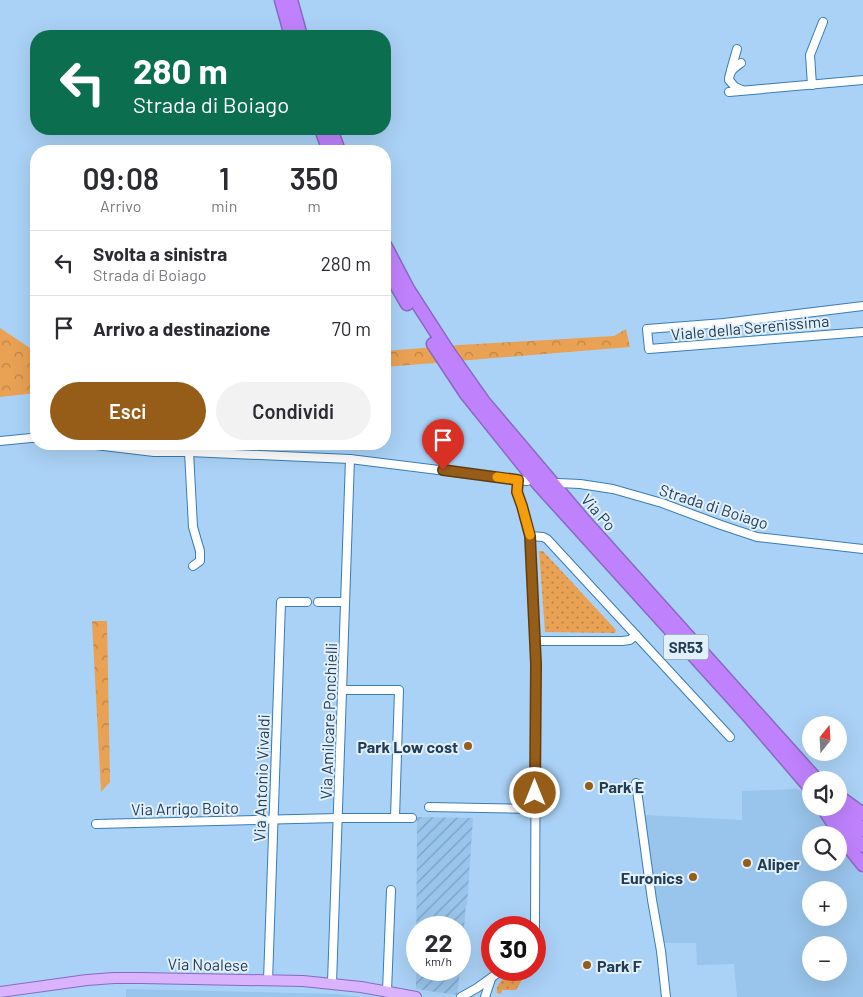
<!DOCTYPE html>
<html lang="it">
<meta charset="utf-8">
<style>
:root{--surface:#fff;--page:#f2f2f3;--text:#2b2b33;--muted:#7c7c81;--line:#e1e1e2;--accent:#965d19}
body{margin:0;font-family:Barlow,sans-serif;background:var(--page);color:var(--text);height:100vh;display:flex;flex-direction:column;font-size:19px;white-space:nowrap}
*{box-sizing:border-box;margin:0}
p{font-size:16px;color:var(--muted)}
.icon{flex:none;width:28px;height:28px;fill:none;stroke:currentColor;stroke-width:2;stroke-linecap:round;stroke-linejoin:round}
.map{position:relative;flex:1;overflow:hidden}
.sheet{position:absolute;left:30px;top:145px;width:361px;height:305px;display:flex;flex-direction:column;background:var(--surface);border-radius:20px;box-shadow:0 5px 20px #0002}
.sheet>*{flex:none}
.hud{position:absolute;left:30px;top:30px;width:361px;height:105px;border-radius:20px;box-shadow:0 5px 20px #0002;background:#0b6e4f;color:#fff;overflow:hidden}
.needle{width:32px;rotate:18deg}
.controls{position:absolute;left:802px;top:716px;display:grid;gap:10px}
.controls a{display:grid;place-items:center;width:45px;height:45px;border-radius:50%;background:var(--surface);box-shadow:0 5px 20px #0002;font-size:25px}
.speed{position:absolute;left:406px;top:916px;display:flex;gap:10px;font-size:25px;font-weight:700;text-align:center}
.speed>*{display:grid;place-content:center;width:65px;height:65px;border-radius:50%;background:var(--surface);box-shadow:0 5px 20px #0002;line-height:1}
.speed small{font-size:12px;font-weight:400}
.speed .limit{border:8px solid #d22;background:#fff;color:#111}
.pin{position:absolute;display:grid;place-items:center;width:42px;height:42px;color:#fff;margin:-51px -21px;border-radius:50% 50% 50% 0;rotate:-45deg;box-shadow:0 0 5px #0007}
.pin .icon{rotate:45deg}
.me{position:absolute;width:55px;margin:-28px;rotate:0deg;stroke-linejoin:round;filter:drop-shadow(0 0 4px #0008)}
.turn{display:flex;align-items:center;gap:18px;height:105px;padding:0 20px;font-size:22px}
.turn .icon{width:65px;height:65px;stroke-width:2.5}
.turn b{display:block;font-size:35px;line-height:42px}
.eta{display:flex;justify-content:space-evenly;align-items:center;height:85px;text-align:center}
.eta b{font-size:30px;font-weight:600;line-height:35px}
.primary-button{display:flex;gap:10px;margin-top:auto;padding:10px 20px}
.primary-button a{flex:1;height:58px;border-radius:30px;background:var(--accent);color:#fff;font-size:20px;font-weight:600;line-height:58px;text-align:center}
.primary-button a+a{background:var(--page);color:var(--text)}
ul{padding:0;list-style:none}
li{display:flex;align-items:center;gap:15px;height:65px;padding:0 20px;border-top:1px solid var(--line)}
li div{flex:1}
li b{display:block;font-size:19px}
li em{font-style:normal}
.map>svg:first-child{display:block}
</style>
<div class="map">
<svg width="863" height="997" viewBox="0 0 863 997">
<defs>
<pattern id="industrial-furrows" width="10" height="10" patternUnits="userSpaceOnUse" patternTransform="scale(1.25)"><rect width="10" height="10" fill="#99c4eb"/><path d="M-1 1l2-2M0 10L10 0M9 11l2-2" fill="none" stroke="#7ca0c1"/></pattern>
<pattern id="grass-dots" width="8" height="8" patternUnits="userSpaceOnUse" patternTransform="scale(1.25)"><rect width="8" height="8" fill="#e9a154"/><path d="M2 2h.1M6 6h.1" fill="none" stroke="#bc8448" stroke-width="1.8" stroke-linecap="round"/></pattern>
<pattern id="forest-crowns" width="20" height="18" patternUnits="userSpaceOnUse" patternTransform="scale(1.25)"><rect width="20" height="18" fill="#e9a154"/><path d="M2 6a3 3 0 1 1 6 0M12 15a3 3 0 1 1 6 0" fill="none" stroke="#bc8448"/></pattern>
</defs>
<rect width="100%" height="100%" fill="#aad2f6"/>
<g fill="#99c4eb" fill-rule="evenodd">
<path d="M796 789 804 791 811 801V808H816L837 835H811V862H839V838L863 870V997H737L734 964 697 965 696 943H663L644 815 742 820V791ZM811 890H839V918H811ZM811 945H839V972H811Z"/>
<polygon points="126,989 338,994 360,997 126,997"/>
</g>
<path fill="url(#industrial-furrows)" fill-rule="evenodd" d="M417 817 473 818 467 905H466L461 963 457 995 416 989ZM418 928H460V970H418Z"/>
<g fill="url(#grass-dots)">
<polygon points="539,551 543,551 616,630 615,633 545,632"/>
<path d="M513 970H528L516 990H502L501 994 497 993C495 983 506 977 513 970Z"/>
</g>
<g fill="url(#forest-crowns)">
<polygon points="0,328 36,352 36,393 0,397"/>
<polygon points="626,329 630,347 385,367 385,351 460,345 614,336"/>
<polygon points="92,621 107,621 110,782 101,792"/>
</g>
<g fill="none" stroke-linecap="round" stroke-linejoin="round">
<g stroke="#387db4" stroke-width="10">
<g id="minor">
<path d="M741 63C734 68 729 71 729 80L735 87 742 90"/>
<polyline points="731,70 737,49"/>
<polyline points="812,85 810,55 823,22"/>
<polyline points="729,92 863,80"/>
<polyline points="863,306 724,323 647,329 649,349 863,332"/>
<polyline points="0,441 31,438 36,438"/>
<polyline points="87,444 154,452 189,452 350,459 527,481"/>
<polyline points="189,452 193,527 200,551 200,561 193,566"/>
<polyline points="518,480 517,492 522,506 530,536 536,664 535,928"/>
<polyline points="558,483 580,484 613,489 662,503 721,525 757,537 863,549"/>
<polyline points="530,536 543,537 547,539 730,737"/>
<polyline points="318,602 345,602"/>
<polyline points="534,641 622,641 630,640 636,635"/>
<polyline points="343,690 399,690 395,818"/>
<polyline points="636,783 652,900 661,951 666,997"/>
<polyline points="429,807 535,809"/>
<polyline points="96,824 338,818 412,818"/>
<polyline points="268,981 281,602 307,602"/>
<polyline points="332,983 350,459"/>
<polyline points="387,991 391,890"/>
<polyline points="461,997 477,988 502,970"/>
<polyline points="485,997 491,979"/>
</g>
</g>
<g stroke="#886ac2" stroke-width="12">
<polyline id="major" points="0,992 87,980 114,978 141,978 303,981 361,987 416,997"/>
</g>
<g stroke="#886ac2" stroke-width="15">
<g id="highway">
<polyline points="281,0 291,36"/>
<polyline points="291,0 301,36"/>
<polyline points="321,129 329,151"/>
<polyline points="331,129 339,151"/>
<polyline points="385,245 408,289 448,351 484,402 583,519 817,780"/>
<polyline points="385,266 407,304"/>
<polyline points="433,344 466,394 539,485 750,718 811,789"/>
<polyline points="841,798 863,814"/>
<polyline points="839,804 863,830"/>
<polyline points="823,808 848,846 863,865"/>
<polyline points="836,817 863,846"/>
</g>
</g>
<use href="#minor" stroke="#fff" stroke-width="8"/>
<use href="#major" stroke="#d9b4fd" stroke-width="10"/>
<use href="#highway" stroke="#bf82fc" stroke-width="12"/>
</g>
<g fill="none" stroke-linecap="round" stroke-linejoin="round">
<g stroke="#623c10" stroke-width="12">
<polyline id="route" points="443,470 518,480 517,492 522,506 530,536 536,664 535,793"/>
</g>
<use href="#route" stroke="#965d19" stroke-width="9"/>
<polyline stroke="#f59e0b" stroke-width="9" points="497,477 518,480 517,492 522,506 530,535"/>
</g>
<g fill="#965d19" stroke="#e2f0fc" stroke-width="2">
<circle cx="468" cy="746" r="5"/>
<circle cx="589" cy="786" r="5"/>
<circle cx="747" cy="863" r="5"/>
<circle cx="693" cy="877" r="5"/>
<circle cx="587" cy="965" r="5"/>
</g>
<g text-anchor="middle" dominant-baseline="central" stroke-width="4" stroke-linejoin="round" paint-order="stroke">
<rect fill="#e2f0fc" stroke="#5b7388" stroke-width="1" x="663.5" y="634.5" width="45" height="25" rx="4"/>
<g font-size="15" font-weight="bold" fill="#213d56">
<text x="686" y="647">SR53</text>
</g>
<g font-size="16" fill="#213d56" stroke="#e2f0fc">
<text transform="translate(750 327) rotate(-5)">Viale della Serenissima</text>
<text transform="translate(714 506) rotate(18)">Strada di Boiago</text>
<text transform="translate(599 512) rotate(49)">Via Po</text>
<text transform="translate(328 721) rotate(-88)">Via Amilcare Ponchielli</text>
<text transform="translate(261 778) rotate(-88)">Via Antonio Vivaldi</text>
<text transform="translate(185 808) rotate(-1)">Via Arrigo Boito</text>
<text transform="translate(208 964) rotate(1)">Via Noalese</text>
</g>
<g font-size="16" font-weight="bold" fill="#213d56" stroke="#e2f0fc" text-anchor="start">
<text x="458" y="746" text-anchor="end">Park Low cost</text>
<text x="599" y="786">Park E</text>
<text x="757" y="863">Aliper</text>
<text x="683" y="877" text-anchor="end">Euronics</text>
<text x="597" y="965">Park F</text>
</g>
</g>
</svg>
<div class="controls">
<a><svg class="needle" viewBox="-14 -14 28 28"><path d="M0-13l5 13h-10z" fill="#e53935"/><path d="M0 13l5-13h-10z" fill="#7c7c81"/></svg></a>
<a><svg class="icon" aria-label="sound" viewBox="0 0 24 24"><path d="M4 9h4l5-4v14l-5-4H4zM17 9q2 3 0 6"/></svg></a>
<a><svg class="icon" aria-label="search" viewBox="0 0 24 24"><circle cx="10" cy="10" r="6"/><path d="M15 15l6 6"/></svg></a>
<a>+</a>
<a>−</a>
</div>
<div class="speed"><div>22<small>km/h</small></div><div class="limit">30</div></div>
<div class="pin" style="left:443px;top:470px;background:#d93025"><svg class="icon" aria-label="arrive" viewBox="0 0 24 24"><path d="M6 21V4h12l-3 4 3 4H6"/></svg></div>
<svg class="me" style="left:535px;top:793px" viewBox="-20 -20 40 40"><circle r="17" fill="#965d19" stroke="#fff" stroke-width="3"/><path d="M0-11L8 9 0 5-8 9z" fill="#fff"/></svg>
<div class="hud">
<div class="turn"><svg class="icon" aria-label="left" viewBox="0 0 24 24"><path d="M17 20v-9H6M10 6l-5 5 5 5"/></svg><div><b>280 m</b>Strada di Boiago</div></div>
</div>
<section class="sheet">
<div class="eta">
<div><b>09:08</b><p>Arrivo</p></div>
<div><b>1</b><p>min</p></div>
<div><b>350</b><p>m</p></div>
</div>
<ul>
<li><svg class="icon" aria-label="left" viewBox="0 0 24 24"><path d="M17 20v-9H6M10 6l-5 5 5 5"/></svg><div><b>Svolta a sinistra</b><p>Strada di Boiago</p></div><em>280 m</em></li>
<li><svg class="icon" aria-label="arrive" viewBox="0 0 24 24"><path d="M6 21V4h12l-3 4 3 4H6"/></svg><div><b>Arrivo a destinazione</b></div><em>70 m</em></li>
</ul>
<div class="primary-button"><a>Esci</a><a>Condividi</a></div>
</section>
</div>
